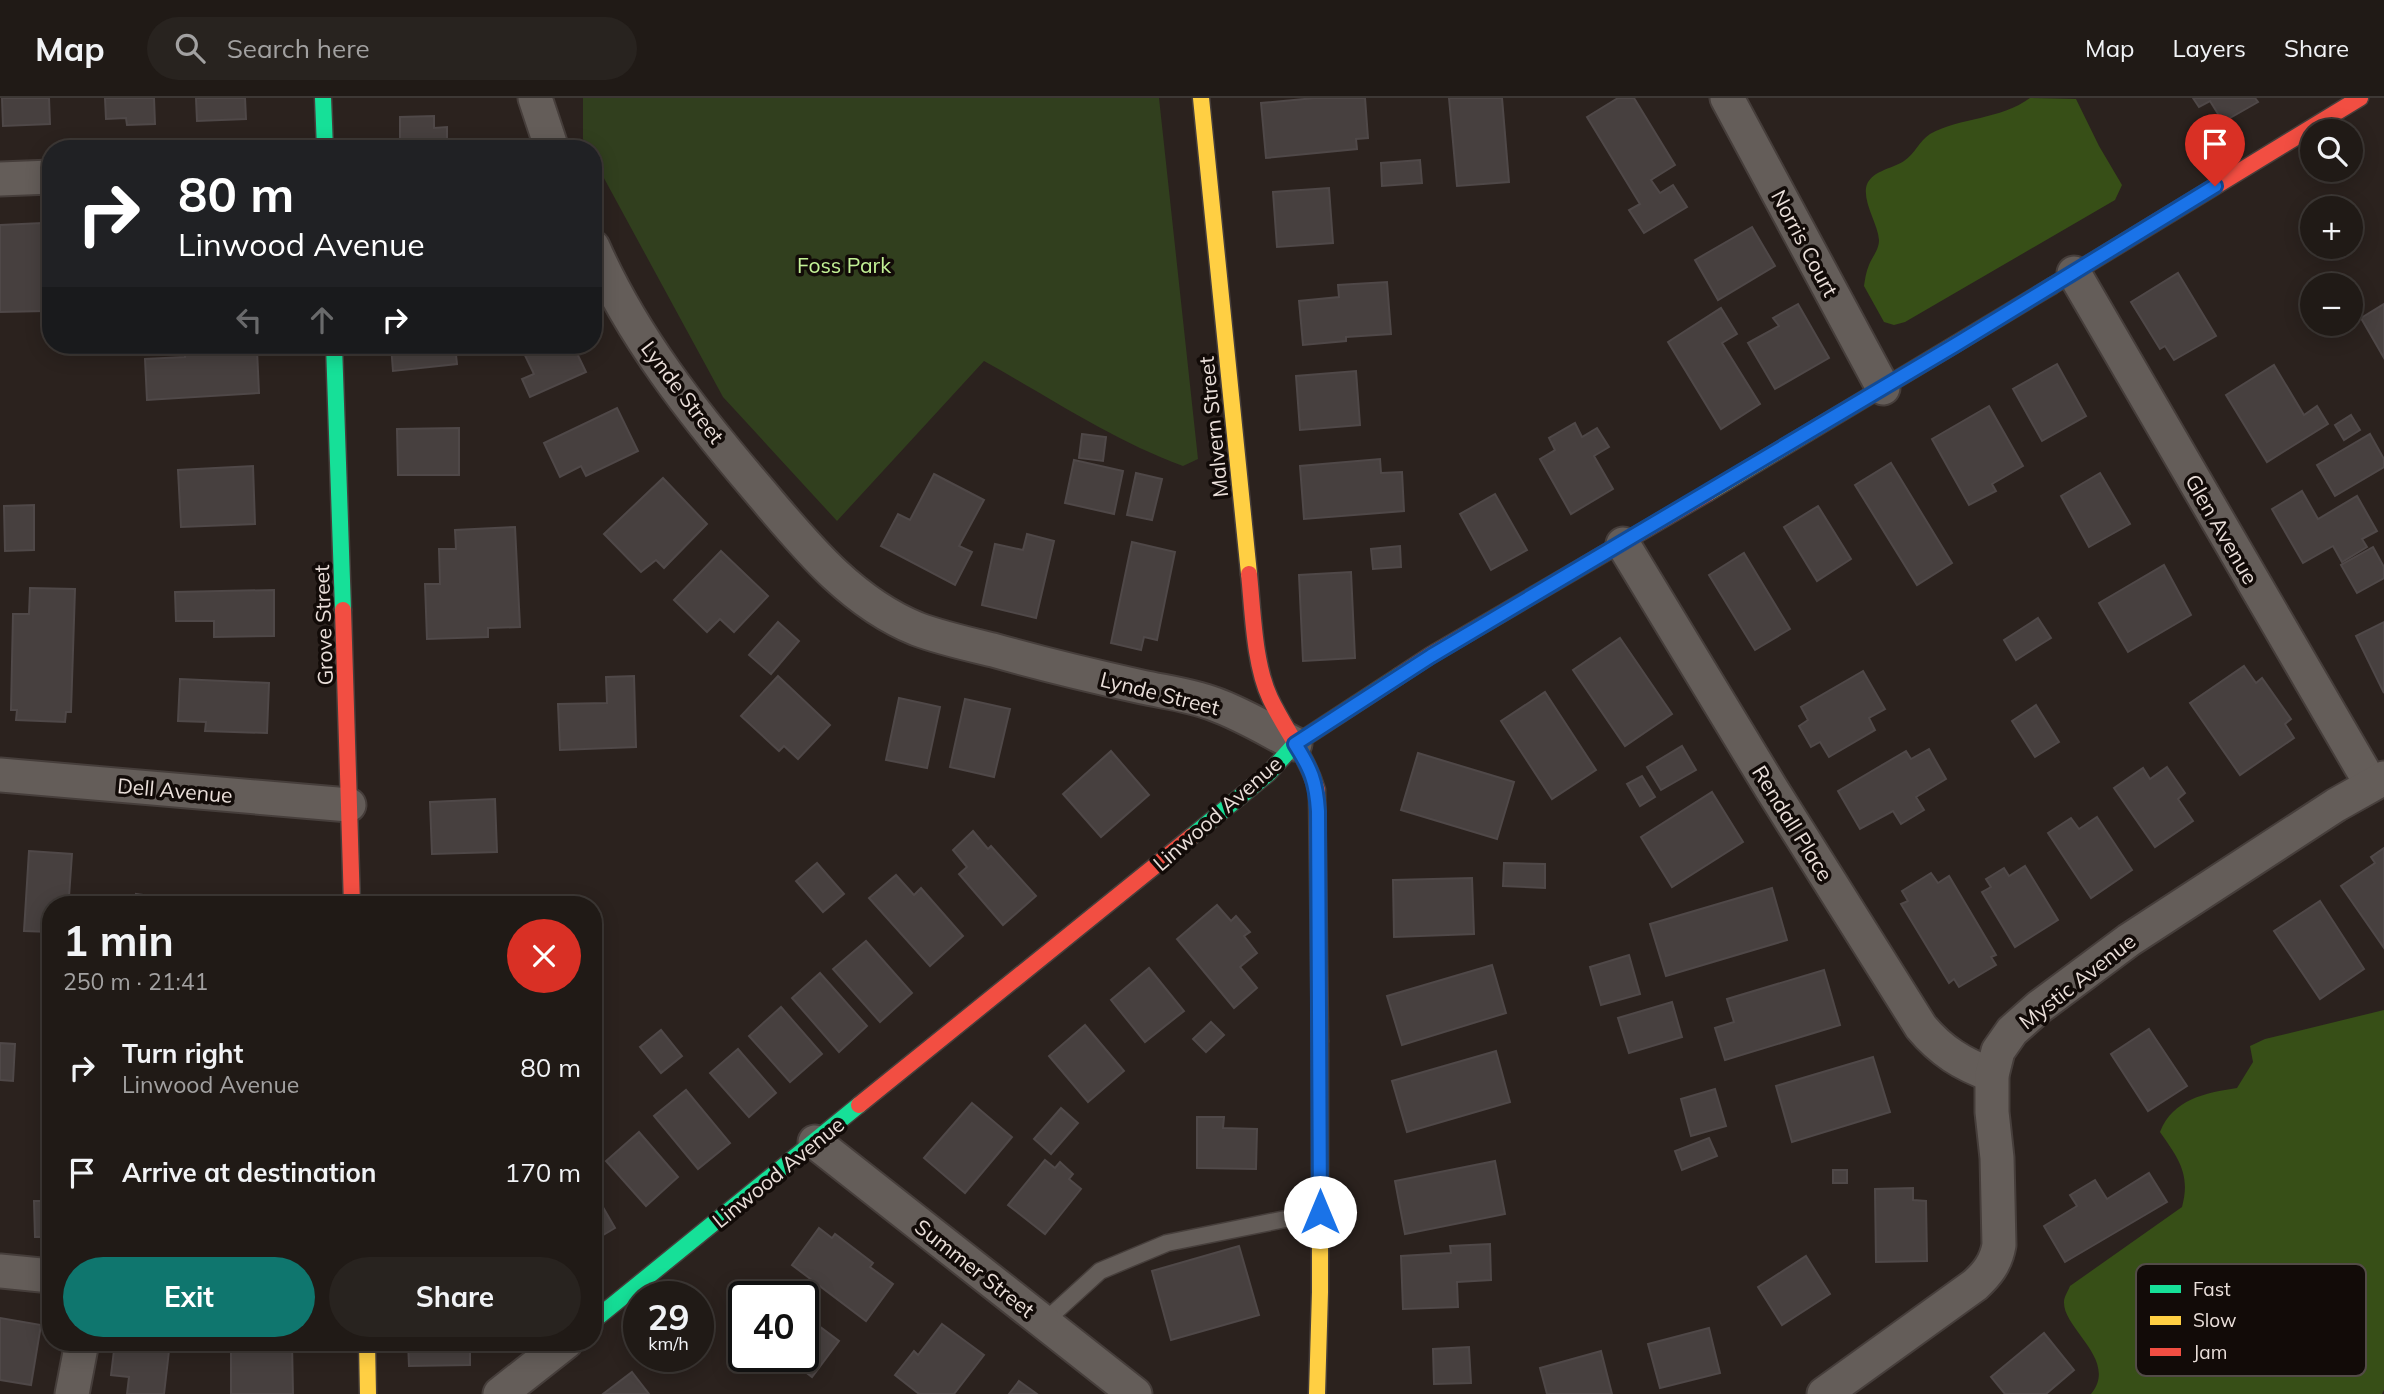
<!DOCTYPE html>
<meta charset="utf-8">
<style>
:root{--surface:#201a16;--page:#28231f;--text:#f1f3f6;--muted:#a2a1a1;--line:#3d3835;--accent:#0f766e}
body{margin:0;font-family:Mulish,sans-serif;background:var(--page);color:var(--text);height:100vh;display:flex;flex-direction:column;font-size:26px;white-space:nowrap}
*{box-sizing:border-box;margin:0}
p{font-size:23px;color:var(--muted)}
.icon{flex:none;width:38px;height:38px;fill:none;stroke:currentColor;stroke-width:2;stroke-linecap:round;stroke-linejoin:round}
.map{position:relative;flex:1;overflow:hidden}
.details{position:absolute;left:42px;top:798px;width:560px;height:455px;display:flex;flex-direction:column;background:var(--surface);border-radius:28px;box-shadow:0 4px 18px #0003,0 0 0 2px var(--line)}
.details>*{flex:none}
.hud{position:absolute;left:42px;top:42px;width:560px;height:214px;border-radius:28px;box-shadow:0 4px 18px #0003,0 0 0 2px var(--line);background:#202124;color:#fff;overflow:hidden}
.fabs{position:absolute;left:2300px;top:21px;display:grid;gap:14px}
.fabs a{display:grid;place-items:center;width:63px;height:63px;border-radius:50%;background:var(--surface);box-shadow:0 4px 18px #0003,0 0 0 2px var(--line);font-size:35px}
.speed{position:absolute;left:623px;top:1183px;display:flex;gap:14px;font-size:35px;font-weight:700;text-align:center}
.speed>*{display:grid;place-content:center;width:91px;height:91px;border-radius:50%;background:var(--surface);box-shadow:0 4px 18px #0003,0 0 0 2px var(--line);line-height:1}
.speed small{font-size:18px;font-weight:400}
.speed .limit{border:4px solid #111;border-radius:10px;background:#fff;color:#111}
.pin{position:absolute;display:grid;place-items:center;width:60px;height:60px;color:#fff;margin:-72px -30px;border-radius:50% 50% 50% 0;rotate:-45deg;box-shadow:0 0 7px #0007}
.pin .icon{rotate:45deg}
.me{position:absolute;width:77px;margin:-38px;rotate:0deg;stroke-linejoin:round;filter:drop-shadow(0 0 5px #0008)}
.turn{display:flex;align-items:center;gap:24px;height:147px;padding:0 21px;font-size:32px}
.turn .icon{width:91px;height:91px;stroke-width:2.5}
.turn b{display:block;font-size:49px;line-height:60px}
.lanes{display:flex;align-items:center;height:66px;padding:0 21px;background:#0003;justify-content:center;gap:35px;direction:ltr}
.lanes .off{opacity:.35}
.round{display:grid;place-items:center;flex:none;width:74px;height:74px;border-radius:37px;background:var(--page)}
.headline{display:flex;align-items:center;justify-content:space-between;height:119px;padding:0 21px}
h1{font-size:42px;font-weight:700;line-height:52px}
.primary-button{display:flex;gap:14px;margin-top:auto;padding:14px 21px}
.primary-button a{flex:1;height:80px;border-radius:42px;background:var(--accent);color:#fff;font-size:28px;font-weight:700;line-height:80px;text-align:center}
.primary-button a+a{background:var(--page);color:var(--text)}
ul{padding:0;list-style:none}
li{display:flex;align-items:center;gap:21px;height:105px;padding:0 21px}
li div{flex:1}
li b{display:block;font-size:26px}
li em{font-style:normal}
header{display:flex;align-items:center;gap:42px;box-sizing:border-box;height:98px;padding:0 35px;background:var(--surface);border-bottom:2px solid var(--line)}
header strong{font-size:33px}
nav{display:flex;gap:38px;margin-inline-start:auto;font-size:24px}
.search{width:490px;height:63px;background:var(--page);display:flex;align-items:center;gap:18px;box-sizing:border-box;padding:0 24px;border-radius:38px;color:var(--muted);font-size:26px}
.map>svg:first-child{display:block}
</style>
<header>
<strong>Map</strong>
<div class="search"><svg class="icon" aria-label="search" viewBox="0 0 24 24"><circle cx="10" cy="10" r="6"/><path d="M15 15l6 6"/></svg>Search here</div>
<nav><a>Map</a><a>Layers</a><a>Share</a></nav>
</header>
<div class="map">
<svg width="2384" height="1296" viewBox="0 0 2384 1296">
<rect width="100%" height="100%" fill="#2b221e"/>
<path fill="#313f1e" d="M583 0H1159L1198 361 1183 368C1112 342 1049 299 984 263L837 423 723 299 593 60V51H588L583 41Z"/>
<g fill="#374f17">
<path d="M2030 0 2076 1 2099 48 2122 87 2115 102 1905 224 1894 227 1884 224 1864 188C1865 181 1866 174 1869 167 1872 159 1879 152 1879 142 1878 126 1864 107 1866 90 1869 73 1892 71 1904 63 1915 56 1919 43 1930 36 1961 19 2000 22 2030 0Z"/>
<path d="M2384 912V1292L2382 1296H2091C2119 1262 2063 1231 2064 1204 2064 1199 2068 1193 2070 1188L2182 1109C2191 1076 2178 1060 2160 1034 2173 1001 2205 995 2237 990L2253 964 2250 948 2265 941Z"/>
</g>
<g fill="#47403f" stroke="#4f4848" stroke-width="2">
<polygon points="2,0 49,0 50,26 3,28"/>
<polygon points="105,0 154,0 155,26 127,27 126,20 106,21"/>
<polygon points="196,0 245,0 246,21 197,23"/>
<polygon points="1315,0 1365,0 1368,40 1356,41 1357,51 1266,60 1261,5"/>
<polygon points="1449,0 1502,0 1509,84 1457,88"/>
<polygon points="1618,0 1634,0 1675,67 1651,82 1660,95 1673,87 1687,109 1644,135 1629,112 1640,106 1587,19"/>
<polygon points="2193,0 2255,0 2258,4 2223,24 2210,3 2199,9"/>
<polygon points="434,18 434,30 447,29 447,47 479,47 479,51 397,51 400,50 400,19"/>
<polygon points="1420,62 1422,85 1382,88 1381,65"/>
<polygon points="1329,90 1333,145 1277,149 1273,94"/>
<polygon points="42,125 45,213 0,214 0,127"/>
<polygon points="1752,129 1775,168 1718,202 1695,162"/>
<polygon points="2178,175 2216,238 2174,262 2165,248 2160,251 2131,204"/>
<polygon points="1387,184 1391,236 1346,239 1346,243 1303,247 1299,203 1339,199 1338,187"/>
<polygon points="1798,206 1829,260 1775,291 1748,245 1779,228 1773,220"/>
<polygon points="2384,206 2384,260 2361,220"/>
<polygon points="1721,210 1737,236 1722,245 1760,306 1721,331 1668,244"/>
<polygon points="185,247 217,247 217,255 257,252 259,295 147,302 145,261 185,259"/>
<polygon points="391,247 455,247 457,266 393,273"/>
<polygon points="520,247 573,247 586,274 530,299 522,281 534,276"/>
<polygon points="2057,266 2086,318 2042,343 2013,291"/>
<polygon points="2274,267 2304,317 2317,308 2328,326 2267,364 2226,297"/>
<polygon points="1356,273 1360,327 1300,332 1296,278"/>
<polygon points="1989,308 2023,368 1992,386 1996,393 1969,407 1932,341"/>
<polygon points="617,310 638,353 586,378 581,368 560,379 544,345"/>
<polygon points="2351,317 2360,332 2344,342 2335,327"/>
<polygon points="1575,325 1582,339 1597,330 1609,349 1594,358 1613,391 1571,416 1540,361 1555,352 1549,340"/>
<polygon points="459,330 459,377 398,377 397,331"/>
<polygon points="1082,336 1106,339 1103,363 1079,360"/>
<polygon points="2370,336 2384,361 2384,369 2335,398 2317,367"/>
<polygon points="1380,361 1381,375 1402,374 1404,413 1304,421 1300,368"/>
<polygon points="1074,362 1123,373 1114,416 1065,405"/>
<polygon points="1891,365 1952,465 1917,487 1855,387"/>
<polygon points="253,368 255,426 181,429 178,372"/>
<polygon points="1136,375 1162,381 1152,422 1127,417"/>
<polygon points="2100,375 2130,426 2089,449 2061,398"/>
<polygon points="934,376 984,402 959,448 972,454 955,487 881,448 898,416 910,422"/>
<polygon points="663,380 707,426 664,470 656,462 641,474 604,436"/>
<polygon points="2302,393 2318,421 2357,398 2377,433 2362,441 2367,449 2342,464 2333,448 2303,465 2272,411"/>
<polygon points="1495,396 1527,452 1491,472 1460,416"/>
<polygon points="34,407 34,452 5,453 4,408"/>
<polygon points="1818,408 1851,461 1817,483 1784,429"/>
<polygon points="515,429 520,529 488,530 488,539 427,541 425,486 440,486 439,451 456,451 455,432"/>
<polygon points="1027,436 1054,443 1036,520 982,507 995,446 1023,452"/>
<polygon points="1132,444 1175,454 1157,542 1144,539 1141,552 1111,545"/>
<polygon points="1400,448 1401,469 1373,471 1371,451"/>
<polygon points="2373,449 2384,469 2384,480 2357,495 2341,467"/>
<polygon points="721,453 768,498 734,534 720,521 707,534 674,502"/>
<polygon points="1744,455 1790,531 1755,552 1709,477"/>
<polygon points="2164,467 2191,517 2128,554 2099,505"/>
<polygon points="1351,474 1355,560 1303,563 1299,477"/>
<polygon points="30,490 75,491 71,614 66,614 65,624 16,622 17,612 11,612 13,516 29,516"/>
<polygon points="274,492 274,538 214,539 214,523 176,523 175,494"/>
<polygon points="2038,520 2051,540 2016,562 2004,542"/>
<polygon points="778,524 799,543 771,576 749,557"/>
<polygon points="2384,524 2384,595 2356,538"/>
<polygon points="1620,540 1672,616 1625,648 1573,572"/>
<polygon points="2244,568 2256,585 2262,580 2291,621 2285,626 2294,640 2240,677 2190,605"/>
<polygon points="1863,573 1885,611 1869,620 1875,632 1829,659 1820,644 1811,649 1799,628 1808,622 1801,609"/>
<polygon points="634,578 636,649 560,652 558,606 607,605 606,579"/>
<polygon points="778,578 830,627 798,661 784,648 779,653 741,618"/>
<polygon points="180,581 269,585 267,635 205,633 206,624 178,623"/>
<polygon points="1545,594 1596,672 1552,701 1501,623"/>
<polygon points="899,600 940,609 927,670 886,662"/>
<polygon points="965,601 1010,611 994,679 950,669"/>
<polygon points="2036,607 2059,644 2035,659 2012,623"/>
<polygon points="1682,648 1696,672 1661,692 1647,669"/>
<polygon points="1929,651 1946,681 1916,699 1924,712 1901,726 1893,713 1860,731 1838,693 1906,653 1911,661"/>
<polygon points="1111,653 1149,697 1101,739 1063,696"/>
<polygon points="1418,655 1514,684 1497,741 1401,712"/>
<polygon points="2167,669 2185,695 2178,701 2193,723 2155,749 2114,690 2143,670 2150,681"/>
<polygon points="1642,678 1655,699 1640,708 1627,686"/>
<polygon points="1712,694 1743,744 1672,789 1641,739"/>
<polygon points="495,701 497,754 432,756 430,704"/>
<polygon points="2097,719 2132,772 2091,800 2048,735 2071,720 2079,731"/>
<polygon points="973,733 988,751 991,748 1036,798 1003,827 959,776 967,769 953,752"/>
<polygon points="2384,750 2384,850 2341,788 2375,765 2371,759"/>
<polygon points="29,753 72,756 69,799 76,799 76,807 51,807 51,834 24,833"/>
<polygon points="817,765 844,796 823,814 796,783"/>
<polygon points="1504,765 1545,766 1545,790 1503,788"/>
<polygon points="2025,768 2058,822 2015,849 1982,794 1991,789 1986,781 2004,770 2009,778"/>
<polygon points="1931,775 1938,785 1949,778 1996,857 1991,859 1996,867 1959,889 1954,881 1949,885 1901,806 1908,803 1902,793"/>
<polygon points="896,777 914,797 921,790 963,838 930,868 869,800"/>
<polygon points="1472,780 1474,836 1394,839 1393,782"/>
<polygon points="1772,790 1787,842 1666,878 1650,826"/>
<polygon points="136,796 216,807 135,807"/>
<rect x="513" y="801" width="49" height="6"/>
<polygon points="2320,803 2364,871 2320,901 2274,833"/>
<polygon points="1217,807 1231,823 1236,818 1250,834 1244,838 1257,855 1240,869 1257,890 1234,910 1177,841"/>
<polygon points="866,843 912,895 880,924 833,871"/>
<polygon points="1629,857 1640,896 1601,907 1590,869"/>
<polygon points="1492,867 1506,915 1402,947 1387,898"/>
<polygon points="1149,870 1184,913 1145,944 1111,902"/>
<polygon points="1824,872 1840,927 1725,962 1715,930 1734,924 1727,901"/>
<polygon points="820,875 867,928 839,954 792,900"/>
<polygon points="1672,904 1682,939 1629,955 1618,920"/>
<polygon points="781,909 822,956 790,984 749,938"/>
<polygon points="1211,924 1224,937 1206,954 1193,941"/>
<polygon points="1085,927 1124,973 1088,1004 1049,958"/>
<polygon points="2149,931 2187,988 2148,1013 2111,956"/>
<polygon points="661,932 682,958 661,975 640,949"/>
<polygon points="0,945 15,946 13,983 0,982"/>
<polygon points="738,951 776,995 749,1019 710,975"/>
<polygon points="1496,953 1510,1004 1407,1034 1392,983"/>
<polygon points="1873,959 1890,1014 1792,1044 1776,988"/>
<polygon points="1715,991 1726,1028 1691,1038 1681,1001"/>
<polygon points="686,992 730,1045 698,1071 654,1018"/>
<polygon points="972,1005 1012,1039 965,1095 924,1060"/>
<polygon points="1061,1010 1078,1025 1051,1056 1034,1041"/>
<polygon points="1197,1019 1224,1019 1223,1030 1257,1031 1256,1071 1197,1070"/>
<polygon points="639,1034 678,1079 646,1108 606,1063"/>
<polygon points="1709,1040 1717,1058 1682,1072 1675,1053"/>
<polygon points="1045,1062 1055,1070 1060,1064 1073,1076 1069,1081 1081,1091 1045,1136 1008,1107"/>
<polygon points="1495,1063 1505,1116 1405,1136 1395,1083"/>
<rect x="1833" y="1072" width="14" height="13"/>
<polygon points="2149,1075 2167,1104 2065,1164 2044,1128 2077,1108 2070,1097 2095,1082 2107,1101"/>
<polygon points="1913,1090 1913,1102 1926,1103 1927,1163 1876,1164 1875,1091"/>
<polygon points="593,1092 615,1130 593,1143"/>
<polygon points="34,1103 51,1103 51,1139 35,1139"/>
<polygon points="819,1130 832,1140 835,1136 873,1165 870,1169 893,1186 866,1223 792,1167"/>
<polygon points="1490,1146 1491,1182 1457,1184 1458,1209 1403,1211 1401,1158 1451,1155 1450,1148"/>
<polygon points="1239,1148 1259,1217 1171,1242 1152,1173"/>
<polygon points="1806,1158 1830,1196 1782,1227 1758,1189"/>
<polygon points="803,1216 839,1243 812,1279 785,1258 803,1258"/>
<polygon points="0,1220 41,1227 31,1287 0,1282"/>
<polygon points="942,1226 984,1257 954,1296 919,1296 895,1277 914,1253 918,1257"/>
<polygon points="1709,1230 1720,1275 1660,1290 1648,1246"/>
<polygon points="2044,1235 2074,1272 2046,1296 2005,1296 1991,1279"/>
<polygon points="115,1244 170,1244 164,1296 127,1296 129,1279 111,1277"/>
<polygon points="408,1244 484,1244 470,1245 470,1267 409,1268"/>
<polygon points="231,1245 292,1245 293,1296 231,1296"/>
<polygon points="1469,1249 1471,1285 1434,1286 1433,1251"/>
<polygon points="1601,1253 1612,1296 1547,1296 1540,1270"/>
<polygon points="632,1274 649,1296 603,1296"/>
<polygon points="1019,1283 1037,1296 1009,1296"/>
</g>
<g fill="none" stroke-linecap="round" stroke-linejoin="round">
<g stroke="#463e3b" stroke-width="19">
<polyline id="lane" points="1044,1224 1100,1173 1167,1145 1320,1114"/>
</g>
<g stroke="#463e3b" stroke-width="37">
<g id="street">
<polyline points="535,0 552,51"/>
<polyline points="1727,0 1883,290"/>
<polyline points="0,81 51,79"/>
<path d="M593 149C632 238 693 315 756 389 802 443 848 503 917 531 941 540 968 546 993 552 1042 566 1092 578 1142 589 1165 594 1191 597 1214 606 1242 616 1268 632 1295 646"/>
<polyline points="2074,175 2371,686"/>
<path d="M1623 446 1771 690 1921 929C1941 953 1962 966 1992 977"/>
<polyline points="0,677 349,707"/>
<polyline points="815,1044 1135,1296"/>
<polyline points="0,1173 51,1178"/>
<polyline points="72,1296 82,1244"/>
<polyline points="500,1296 566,1244"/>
<path d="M1824 1296 1975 1187C1987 1176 1996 1165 1999 1147L1997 1060 1992 1014V977L1998 953 2012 933 2039 909 2129 842 2336 707 2384 680"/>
</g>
</g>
<g stroke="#463e3b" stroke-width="19">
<g id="fast">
<polyline points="323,0 325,51"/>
<polyline points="334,247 343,512"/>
<polyline points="1192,738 1269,675 1295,646 1399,578"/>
<polyline points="593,1223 859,1007"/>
</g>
</g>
<g stroke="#463e3b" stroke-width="19">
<g id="slow">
<polyline points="1201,0 1249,476"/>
<polyline points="1708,395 2052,188"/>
<polyline points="367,1244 368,1296"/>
<polyline points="1317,1296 1320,1194 1320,943"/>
</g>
</g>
<g stroke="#463e3b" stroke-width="19">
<g id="jam">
<polyline points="2052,188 2360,0"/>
<path d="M1249 476C1253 514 1254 566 1270 600 1285 632 1307 658 1317 692L1320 943"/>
<polyline points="343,512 352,807"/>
<polyline points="1399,578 1431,557 1708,395"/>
<polyline points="859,1007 1192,738"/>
</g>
</g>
<use href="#lane" stroke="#645d59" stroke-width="16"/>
<use href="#street" stroke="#645d59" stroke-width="33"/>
<use href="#fast" stroke="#16e098" stroke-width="16"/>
<use href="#slow" stroke="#ffcf43" stroke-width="16"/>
<use href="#jam" stroke="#f24e42" stroke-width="16"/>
</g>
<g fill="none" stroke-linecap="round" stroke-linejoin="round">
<g stroke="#114b97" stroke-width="18">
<path id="route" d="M1320 1114 1318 713C1316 683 1311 671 1295 646L1431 558 1955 247 2215 88"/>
</g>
<use href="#route" stroke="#1a73e8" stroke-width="12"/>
</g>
<g text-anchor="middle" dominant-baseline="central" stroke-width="7" stroke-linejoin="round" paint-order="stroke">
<g font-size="21" fill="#eadfda" stroke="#120b08">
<text transform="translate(1805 145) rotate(62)">Norris Court</text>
<text transform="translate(683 294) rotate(53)">Lynde Street</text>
<text transform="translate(1213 329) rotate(-96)">Malvern Street</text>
<text transform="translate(2222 431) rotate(60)">Glen Avenue</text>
<text transform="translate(323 527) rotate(-92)">Grove Street</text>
<text transform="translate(1160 595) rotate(14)">Lynde Street</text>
<text transform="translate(175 692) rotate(5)">Dell Avenue</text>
<text transform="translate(1217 715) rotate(-41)">Linwood Avenue</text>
<text transform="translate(1793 725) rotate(58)">Rendall Place</text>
<text transform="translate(2077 883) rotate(-38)">Mystic Avenue</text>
<text transform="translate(778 1074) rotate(-39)">Linwood Avenue</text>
<text transform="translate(975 1170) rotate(38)">Summer Street</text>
</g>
<g font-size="21" fill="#c3f196" stroke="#120b08">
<text x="844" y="167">Foss Park</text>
</g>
</g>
<rect x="2136" y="1166" width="230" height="112" rx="10" fill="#120b08" stroke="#534b47" stroke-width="2"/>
<rect x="2150" y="1187" width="31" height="8" fill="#16e098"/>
<rect x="2150" y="1218" width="31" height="9" fill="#ffcf43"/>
<rect x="2150" y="1250" width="31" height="8" fill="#f24e42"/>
<g font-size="19" fill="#eadfda">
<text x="2193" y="1198">Fast</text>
<text x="2193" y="1229">Slow</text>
<text x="2193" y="1261">Jam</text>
</g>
</svg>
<div class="fabs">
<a><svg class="icon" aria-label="search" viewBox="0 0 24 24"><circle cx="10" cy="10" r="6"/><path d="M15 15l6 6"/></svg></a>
<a>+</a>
<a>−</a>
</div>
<div class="speed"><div>29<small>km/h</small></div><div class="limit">40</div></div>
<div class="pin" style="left:2215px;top:88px;background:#d93025"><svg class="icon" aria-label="arrive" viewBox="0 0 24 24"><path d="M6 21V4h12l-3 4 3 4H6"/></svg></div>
<svg class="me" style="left:1320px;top:1114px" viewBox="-20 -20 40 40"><circle r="19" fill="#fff"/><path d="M0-13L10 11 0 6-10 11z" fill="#1a73e8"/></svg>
<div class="hud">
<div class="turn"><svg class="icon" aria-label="right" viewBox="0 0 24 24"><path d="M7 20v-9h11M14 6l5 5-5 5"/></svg><div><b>80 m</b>Linwood Avenue</div></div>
<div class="lanes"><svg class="icon off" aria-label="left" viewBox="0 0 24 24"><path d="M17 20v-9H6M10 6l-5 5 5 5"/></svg><svg class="icon off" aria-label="ahead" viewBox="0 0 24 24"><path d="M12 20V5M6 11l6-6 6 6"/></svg><svg class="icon" aria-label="right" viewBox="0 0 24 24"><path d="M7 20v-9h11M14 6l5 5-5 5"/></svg></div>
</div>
<section class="details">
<div class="headline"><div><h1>1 min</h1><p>250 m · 21:41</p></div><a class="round" style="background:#d93025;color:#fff"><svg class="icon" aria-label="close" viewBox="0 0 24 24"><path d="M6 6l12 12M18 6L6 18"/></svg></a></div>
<ul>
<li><svg class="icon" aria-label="right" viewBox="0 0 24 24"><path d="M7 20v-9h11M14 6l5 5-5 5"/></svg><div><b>Turn right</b><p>Linwood Avenue</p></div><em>80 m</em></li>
<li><svg class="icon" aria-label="arrive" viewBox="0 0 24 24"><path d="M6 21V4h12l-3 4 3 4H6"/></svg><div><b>Arrive at destination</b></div><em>170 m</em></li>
</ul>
<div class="primary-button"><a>Exit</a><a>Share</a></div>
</section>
</div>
